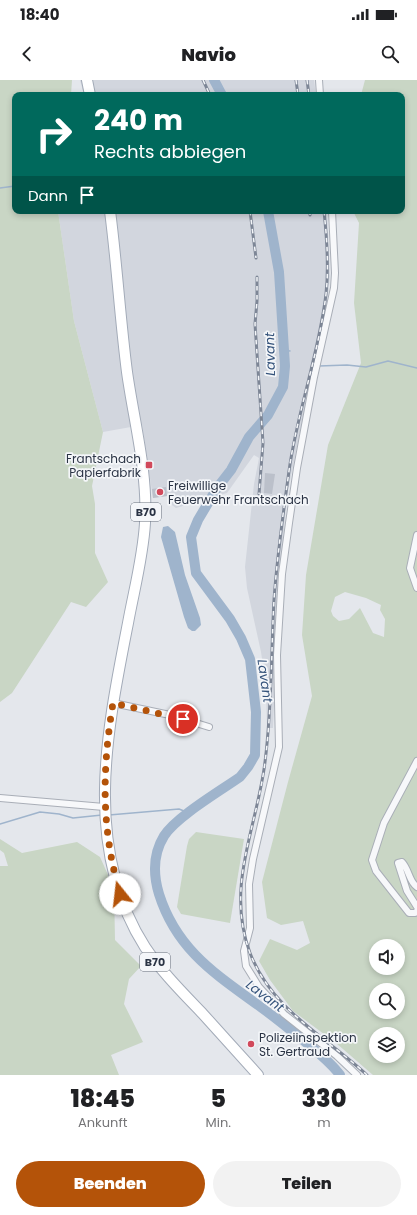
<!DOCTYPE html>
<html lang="de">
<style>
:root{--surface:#fff;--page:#f2f2f2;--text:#202124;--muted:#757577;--accent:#b45309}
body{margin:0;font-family:Poppins,sans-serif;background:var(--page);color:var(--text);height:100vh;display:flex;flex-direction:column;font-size:15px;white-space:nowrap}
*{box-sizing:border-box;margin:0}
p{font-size:13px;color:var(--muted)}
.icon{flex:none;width:22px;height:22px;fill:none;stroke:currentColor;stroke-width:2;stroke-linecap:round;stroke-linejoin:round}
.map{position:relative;height:995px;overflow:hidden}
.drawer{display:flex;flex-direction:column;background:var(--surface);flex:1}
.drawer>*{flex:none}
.guide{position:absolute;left:12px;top:12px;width:393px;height:122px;border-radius:8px;box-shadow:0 2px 6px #0003;background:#00695c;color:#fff;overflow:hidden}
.buttons{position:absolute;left:369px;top:859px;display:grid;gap:8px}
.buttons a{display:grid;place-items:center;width:36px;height:36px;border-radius:50%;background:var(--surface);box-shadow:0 2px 6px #0003;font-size:20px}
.pin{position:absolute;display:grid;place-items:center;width:34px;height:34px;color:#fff;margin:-17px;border:2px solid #fff;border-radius:50%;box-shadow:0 1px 4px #0007}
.me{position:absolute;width:44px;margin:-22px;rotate:344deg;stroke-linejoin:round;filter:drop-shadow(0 0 3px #0008)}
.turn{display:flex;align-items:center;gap:14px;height:84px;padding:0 16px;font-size:18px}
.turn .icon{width:52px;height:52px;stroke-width:2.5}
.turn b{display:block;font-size:28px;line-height:34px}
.then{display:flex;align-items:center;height:38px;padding:0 16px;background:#0003;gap:8px;font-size:15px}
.eta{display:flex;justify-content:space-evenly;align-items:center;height:68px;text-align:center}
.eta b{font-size:24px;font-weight:800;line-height:28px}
.action{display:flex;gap:8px;margin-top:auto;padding:8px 16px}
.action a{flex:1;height:46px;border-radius:24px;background:var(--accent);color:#fff;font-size:16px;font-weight:800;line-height:46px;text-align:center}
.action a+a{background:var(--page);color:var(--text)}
.status{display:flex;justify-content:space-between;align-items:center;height:28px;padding:0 20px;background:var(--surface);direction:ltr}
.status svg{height:11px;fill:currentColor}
header{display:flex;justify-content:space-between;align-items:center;height:52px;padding:0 16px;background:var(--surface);font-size:18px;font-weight:800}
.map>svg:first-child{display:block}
</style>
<div class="status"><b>18:40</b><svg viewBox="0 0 49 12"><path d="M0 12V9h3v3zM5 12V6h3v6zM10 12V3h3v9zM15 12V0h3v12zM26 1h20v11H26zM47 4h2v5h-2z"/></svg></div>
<header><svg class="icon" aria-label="back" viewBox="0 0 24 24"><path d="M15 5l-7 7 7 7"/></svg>Navio<svg class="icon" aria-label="search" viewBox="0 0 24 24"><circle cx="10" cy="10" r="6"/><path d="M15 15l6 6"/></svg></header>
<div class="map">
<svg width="417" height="995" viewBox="0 0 417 995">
<rect width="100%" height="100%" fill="#e4e7ec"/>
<g fill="#d2d6de">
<polygon points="80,0 314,0 316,15 84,15"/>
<polygon points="58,131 327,131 330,196 328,215 287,415 279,503 273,648 267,648 266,606 261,572 247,508 245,487 254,404 259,378 254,375 227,413 176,428 169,423 167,416 153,418 142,345 103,352 74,241"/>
</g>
<g fill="#c9d6c5" fill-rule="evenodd">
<polygon points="0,0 72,0 71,15 15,15 15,131 58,131 74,241 103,352 92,406 95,424 95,473 108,502 86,527 71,522 12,613 0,622"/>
<path d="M365 0H417V995H373L336 963 293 931 270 900 259 881 270 859 297 870 310 863 303 841 281 845 267 838 262 802 288 702 312 616 302 555 306 495 328 365 361 283 354 223 359 143 353 131H402V15H361ZM345 512 366 518 381 525 380 530 385 539 384 557 373 553 360 528 349 539 339 541 333 536 331 531 335 517ZM376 866H398V888H376ZM376 910H398V932H376ZM376 954H398V976H376Z"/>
<polygon points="196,752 244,759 230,843 181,834 177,827 187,766 189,759"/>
<polygon points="0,759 22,773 77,762 100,777 114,808 115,860 141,886 129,899 124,924 143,962 111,975 119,995 0,995 0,786 8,786 4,773 0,770"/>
</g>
<polygon fill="#9fb4cc" points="168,446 175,452 185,495 200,538 201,545 195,551 192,551 188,548 184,537 161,457 163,447"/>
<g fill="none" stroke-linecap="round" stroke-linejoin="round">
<g stroke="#9fb4cc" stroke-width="1.5">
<polyline points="0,108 15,106"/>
<polyline points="284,270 290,271"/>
<polyline points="319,286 347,285 366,287 388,281 417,288"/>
<polyline points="109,735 179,729 189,733"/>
<polyline points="0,744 40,732 59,734 73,738 102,735"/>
</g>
<g stroke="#9fb4cc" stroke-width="10">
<polyline points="214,0 222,15"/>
<path d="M268 131 279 192 285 286 283 307 268 335 249 357 231 390 217 408 198 440 191 457 196 493 230 539 241 558 250 579 256 632 255 675 248 687 240 697C220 711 176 737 164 756 153 774 153 794 159 814 177 871 217 895 262 928 276 938 289 949 303 960 316 971 330 981 340 995"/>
</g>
</g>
<g fill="#bbc0ca">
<polygon points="265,393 275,394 272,414 264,413"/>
<polygon points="166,407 167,416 153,418 152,409"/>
</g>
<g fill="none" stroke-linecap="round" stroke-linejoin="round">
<g stroke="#a9aeb7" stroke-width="8">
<g id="minor">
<polyline points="319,0 320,15"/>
<polyline points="332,131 335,193 334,208 314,297 297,388 289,443 282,494 277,575 279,667 253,779 249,804 250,848 244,871 246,886 259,907 284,934 337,976 357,995"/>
<polyline points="417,455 410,488 417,508"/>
<polyline points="113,623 170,635 209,647"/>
<polyline points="417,681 384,743 372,780 376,791 409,833 415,833 417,831"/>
<polyline points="0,718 104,727"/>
<path d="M417 807C409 802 409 789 402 782L398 783 407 811 417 827"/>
</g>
</g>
<g stroke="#a3abb8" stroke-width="12">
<g id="primary">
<polyline points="87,0 90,15"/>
<path d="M110 131C117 185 120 238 127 292 134 342 148 392 145 443 143 477 134 510 128 543 107 650 82 768 145 867 161 891 182 912 202 933 221 954 239 974 258 995"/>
</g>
</g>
<use href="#minor" stroke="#f7f8fa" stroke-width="6"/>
<use href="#primary" stroke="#fff" stroke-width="10"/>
<g stroke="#7d8696" stroke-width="3">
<g id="rail">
<polyline points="203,0 210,15"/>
<polyline points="296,0 298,15"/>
<polyline points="307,0 309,15"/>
<polyline points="250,131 256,178"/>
<path d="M324 131C327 159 329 187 326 214 319 274 297 332 289 391 283 434 277 477 274 520 271 574 272 628 265 682 257 748 225 806 250 873 272 930 325 956 367 995"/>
<polyline points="310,135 310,131"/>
<polyline points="257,197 257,221 255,244 263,363 259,414"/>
</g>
</g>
<use href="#rail" stroke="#f4f6f9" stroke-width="1.5" stroke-dasharray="4.5" stroke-linecap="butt"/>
</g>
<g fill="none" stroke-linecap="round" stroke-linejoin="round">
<path stroke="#b45309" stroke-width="7" stroke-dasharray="0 12.6" d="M120 814C101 748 102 690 113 623L183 639"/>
</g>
<g fill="#d1495b" stroke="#f4f6f9" stroke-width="1.5">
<rect x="145" y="381" width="8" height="8" rx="2"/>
<circle cx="160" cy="412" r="4"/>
<circle cx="251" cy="964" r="4"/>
</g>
<g text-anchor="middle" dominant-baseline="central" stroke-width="3.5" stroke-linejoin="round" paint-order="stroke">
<g fill="#f4f6f9" stroke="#676e7b" stroke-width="1">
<rect x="131" y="423" width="30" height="18" rx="3"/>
<rect x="140" y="873" width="30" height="18" rx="3"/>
</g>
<g font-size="11" font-weight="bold" fill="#2b3445">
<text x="146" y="432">B70</text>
<text x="155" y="882">B70</text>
</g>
<g font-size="12" fill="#2b3445" stroke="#f4f6f9" text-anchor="start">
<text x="141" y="378" text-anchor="end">Frantschach<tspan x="141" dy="14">Papierfabrik</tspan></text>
<text x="168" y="405">Freiwillige<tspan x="168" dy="14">Feuerwehr Frantschach</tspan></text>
<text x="259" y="957">Polizeiinspektion<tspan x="259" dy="14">St. Gertraud</tspan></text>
</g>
<g font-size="13" font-style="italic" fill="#34527a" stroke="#f4f6f9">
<text transform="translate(270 274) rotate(-91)">Lavant</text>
<text transform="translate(265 601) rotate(82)">Lavant</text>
<text transform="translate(265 916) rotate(37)">Lavant</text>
</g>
</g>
</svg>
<div class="buttons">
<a><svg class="icon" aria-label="sound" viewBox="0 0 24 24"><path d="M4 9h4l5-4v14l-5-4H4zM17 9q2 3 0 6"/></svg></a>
<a><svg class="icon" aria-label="search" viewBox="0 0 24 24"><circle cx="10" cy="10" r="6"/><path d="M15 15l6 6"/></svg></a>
<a><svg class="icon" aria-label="layers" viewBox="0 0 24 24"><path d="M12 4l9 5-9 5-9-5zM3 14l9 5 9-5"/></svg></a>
</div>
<div class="pin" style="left:183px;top:639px;background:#d93025"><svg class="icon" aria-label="arrive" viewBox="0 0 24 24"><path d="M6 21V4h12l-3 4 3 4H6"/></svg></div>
<svg class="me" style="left:120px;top:814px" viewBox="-20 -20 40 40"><circle r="19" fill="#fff"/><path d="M0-13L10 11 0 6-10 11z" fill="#b45309"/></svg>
<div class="guide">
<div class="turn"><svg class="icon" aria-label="right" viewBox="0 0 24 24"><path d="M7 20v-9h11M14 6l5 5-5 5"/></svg><div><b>240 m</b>Rechts abbiegen</div></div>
<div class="then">Dann<svg class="icon" aria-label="arrive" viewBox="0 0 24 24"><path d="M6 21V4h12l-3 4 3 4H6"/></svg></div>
</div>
</div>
<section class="drawer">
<div class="eta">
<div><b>18:45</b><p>Ankunft</p></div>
<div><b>5</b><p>Min.</p></div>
<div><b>330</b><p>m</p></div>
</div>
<div class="action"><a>Beenden</a><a>Teilen</a></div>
</section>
